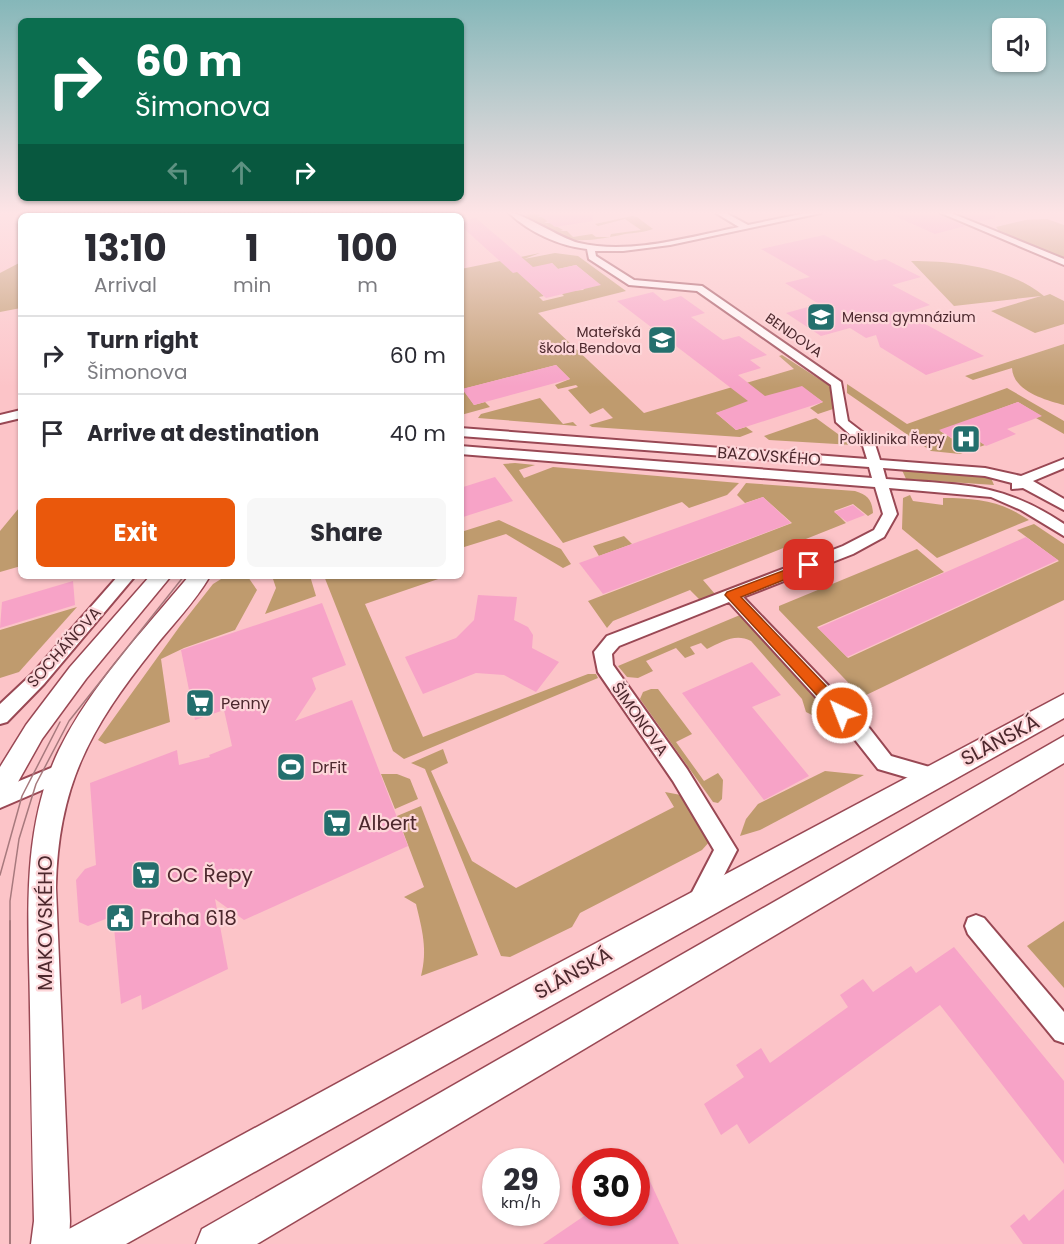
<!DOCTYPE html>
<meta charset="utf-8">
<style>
:root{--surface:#fff;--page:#f7f7f7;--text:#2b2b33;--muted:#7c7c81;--line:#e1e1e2;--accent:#ea580c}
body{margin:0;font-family:Poppins,sans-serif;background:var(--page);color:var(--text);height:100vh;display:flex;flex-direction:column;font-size:22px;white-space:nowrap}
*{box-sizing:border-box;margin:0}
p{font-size:20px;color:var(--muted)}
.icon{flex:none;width:33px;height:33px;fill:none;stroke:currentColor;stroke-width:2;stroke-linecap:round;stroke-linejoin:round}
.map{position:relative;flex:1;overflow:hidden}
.drawer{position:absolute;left:18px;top:213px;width:446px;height:366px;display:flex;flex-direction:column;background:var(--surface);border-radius:9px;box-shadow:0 2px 4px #0004}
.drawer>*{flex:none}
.hud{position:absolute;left:18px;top:18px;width:446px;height:183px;border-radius:9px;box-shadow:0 2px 4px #0004;background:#0b6e4f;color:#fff;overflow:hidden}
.controls{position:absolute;left:992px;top:18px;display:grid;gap:12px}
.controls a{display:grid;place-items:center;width:54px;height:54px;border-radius:9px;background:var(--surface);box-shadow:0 2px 4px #0004;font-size:30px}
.speed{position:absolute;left:482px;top:1148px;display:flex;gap:12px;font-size:30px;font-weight:700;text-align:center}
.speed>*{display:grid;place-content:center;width:78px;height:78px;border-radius:50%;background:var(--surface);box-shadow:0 2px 4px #0004;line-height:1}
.speed small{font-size:15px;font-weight:400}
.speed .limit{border:9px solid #d22;background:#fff;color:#111}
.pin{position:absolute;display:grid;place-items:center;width:51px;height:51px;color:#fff;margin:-26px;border-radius:12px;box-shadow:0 3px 9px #0006}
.me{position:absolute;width:66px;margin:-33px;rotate:317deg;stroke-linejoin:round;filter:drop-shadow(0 0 4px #0008)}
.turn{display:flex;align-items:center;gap:21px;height:126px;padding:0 18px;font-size:27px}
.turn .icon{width:78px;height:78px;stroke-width:2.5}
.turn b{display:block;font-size:42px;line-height:51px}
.lanes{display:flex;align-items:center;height:57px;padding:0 18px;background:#0003;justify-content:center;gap:30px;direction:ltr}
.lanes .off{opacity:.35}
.eta{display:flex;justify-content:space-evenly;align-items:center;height:102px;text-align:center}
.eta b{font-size:36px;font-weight:700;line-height:42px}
.action{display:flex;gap:12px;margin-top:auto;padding:12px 18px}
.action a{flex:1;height:69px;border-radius:9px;background:var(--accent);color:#fff;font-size:24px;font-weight:700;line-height:69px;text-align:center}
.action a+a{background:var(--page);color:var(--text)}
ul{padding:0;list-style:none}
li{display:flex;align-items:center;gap:18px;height:78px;padding:0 18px;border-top:2px solid var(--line)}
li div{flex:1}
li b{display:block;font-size:22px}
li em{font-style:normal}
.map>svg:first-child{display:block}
</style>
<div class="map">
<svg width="1064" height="1244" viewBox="0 0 1064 1244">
<rect width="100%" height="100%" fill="#fcc4c8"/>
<g fill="#bf9b6e" fill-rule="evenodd">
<path d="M525 213H537L540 216 536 217H542L548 221 544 223H550L563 230 560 231H567L573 237 592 234 596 237H610L611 234 641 230 625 219 598 226 595 224 632 216 637 217 653 229C645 232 634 233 625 234 590 242 548 248 525 213Z"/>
<polygon points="1047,219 1064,225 1064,258 999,231 996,227 1025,220"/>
<path d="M540 253 524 259 555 253 578 256 626 291 538 313 644 413 794 369 779 356 782 355 833 388V409L818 414 810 408 823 402 802 387 716 413 736 430 746 427 753 432 740 437 592 427 589 425 613 418 603 408 590 414 568 390 578 387 576 385 558 389 555 385 570 379 556 365 463 389 474 405 485 402 490 407 461 415V269ZM552 263 558 269 576 265 593 279 583 290 560 292 564 296 543 301 539 297 544 296 518 272 510 270 545 267Z"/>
<path d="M911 261C956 261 1008 267 1044 296L1050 294 1064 301V324L1035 333 991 311 1041 296 954 306Z"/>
<polygon points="21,262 21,308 0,312 0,273"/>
<path d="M1064 344V405C1045 400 1013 391 1012 368L973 380 965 376Z"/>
<polygon points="847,384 907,424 1007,388 1064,421 1064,434 1036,418 1041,416 1018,402 940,431 962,445 978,440 985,445 960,454 931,451 847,393"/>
<polygon points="540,398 563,424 573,422 577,426 478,418 481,414"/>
<polygon points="816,418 853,445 769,440 764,436"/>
<polygon points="515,463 535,465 519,470 524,478 553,467 739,483 727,495 689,508 682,502 563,543 503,464"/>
<polygon points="902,470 981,476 991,478 994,485 906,479"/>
<path d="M746 483 855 491C868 495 872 500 873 513L868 516 853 504 834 511 846 523 703 580 715 594 700 600 690 590 613 621 607 628 588 601 792 523 763 497 745 503 737 495Z"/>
<path d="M910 495 913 501 943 505V498C977 498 1001 501 1029 520L937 558 902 529 903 498Z"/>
<polygon points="19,508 21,566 0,572 0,531"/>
<polygon points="499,520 561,549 571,564 563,568 506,534 461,548 461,532"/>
<polygon points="1034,524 1064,544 1064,600 862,697 779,610 779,606 917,549 944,572 817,627 848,658 1059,561 1017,530"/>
<polygon points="624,536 632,544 599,556 593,546"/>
<polygon points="226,576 248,577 257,590 235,630 184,648 161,659 170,722 105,744 98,740 180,626 213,584"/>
<polygon points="272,576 310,576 316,596 265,614 276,588"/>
<polygon points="324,576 447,576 365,604 423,737 588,674 596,674 598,678 404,759 393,751"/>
<polygon points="77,607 19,672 0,678 0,630"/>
<path d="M740 615 846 730 845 734C837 736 829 729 826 722L806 712 802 699 751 641C735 633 722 642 707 649L701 643 690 647 695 654 685 658 676 648 646 661 653 671 638 678 627 677 618 666Z"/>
<polygon points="651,689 658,689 692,734 676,742 704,781 718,773 723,780 722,799 718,803 713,802 640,699 643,692"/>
<polygon points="443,749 448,763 431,771 472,861 516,888 674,807 665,792 681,795 710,841 702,850 580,913 572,927 510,957 501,956 425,769 411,763"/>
<polygon points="825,771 864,775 760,830 740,836 746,819 758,804"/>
<polygon points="397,774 410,779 418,799 395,809 381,774"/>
<path d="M421 806 478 955 421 976C428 950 422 929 416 904L404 897 424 887 397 816Z"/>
<polygon points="1064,921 1064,988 1027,946"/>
</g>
<g fill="#f7a3c7">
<polygon points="537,213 592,213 593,221 555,227"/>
<polygon points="888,213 939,213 965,226 935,234"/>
<polygon points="956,213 994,213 995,218 979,222"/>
<polygon points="476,218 533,267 552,263 558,269 576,265 601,285 546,298 517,272 513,273 460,225 460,221"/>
<polygon points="824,235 875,261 885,259 921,277 892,285 930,305 905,313 984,356 926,375 880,347 876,335 866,338 850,328 821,336 786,313 819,304 785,283 810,277 761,249"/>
<polygon points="653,292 664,301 681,296 705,313 691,317 723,340 739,336 767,355 750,360 761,368 738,375 765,396 802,386 823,402 736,430 716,413 748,401 617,301"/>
<polygon points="556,365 570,379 474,405 462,389"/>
<polygon points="1018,402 1042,416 1007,429 1016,434 986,446 977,440 963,445 939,430"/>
<polygon points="495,477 513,501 460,518 460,488"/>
<polygon points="763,497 791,523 603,594 579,563"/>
<polygon points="853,505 865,515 847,522 834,512"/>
<polygon points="1026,537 1058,560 847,657 818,628"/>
<polygon points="73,581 75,605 0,628 2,602"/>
<polygon points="478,595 517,597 514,620 528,627 533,635 532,648 559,662 536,692 504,675 476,673 423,694 405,657 456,638 474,620"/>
<polygon points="322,603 346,665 312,678 316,689 295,721 352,700 408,846 244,920 215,899 228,969 142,1010 141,995 121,1004 113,916 88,926 79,922 76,880 85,869 96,865 90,783 177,750 179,765 210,757 209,755 232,746 224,710 195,720 181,650"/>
<polygon points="752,662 781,695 752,707 809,776 764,800 682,693"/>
<polygon points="954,947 1064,1081 1064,1164 940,1005 749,1144 737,1124 721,1135 704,1104 744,1077 736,1065 761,1048 770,1063 848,1007 840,995 863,979 873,992 911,966 916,973"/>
<polygon points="647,1175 679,1244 543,1244 590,1212 636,1212 636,1183"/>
<polygon points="1064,1189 1064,1244 1023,1244 1010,1226 1024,1214 1029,1221"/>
</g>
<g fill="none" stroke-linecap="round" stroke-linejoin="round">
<g stroke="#994854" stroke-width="4">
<g id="minor">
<path d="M509 213C522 212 559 238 579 243 630 255 689 237 739 227L716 213H726L748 225 806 213H821L670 245 623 251H595L596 256 634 280 702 286 841 382 848 421 874 441 880 460 985 468 1021 476 1064 459V468L1033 481 1064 499V510L1023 488 1012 489V483L985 476 883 468 886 479C959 485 1000 481 1064 524V536L1021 510 991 497 889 488 897 514 884 537 853 554 743 597 870 729 891 756 940 770 943 776 940 782 933 785 878 769 856 741 729 602 619 646 612 654 613 665 687 769 737 850 706 910 698 913 690 910 687 902 714 850 673 781 598 672 594 652 607 636 843 546 874 530 883 514 875 487 460 454V446L872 478 869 467 460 436V428L867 459 863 446 836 422 831 385 697 291 629 285 589 259 587 249C559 246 529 232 509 213Z"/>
<polygon points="941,213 951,213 1064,259 1064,265"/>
<polygon points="21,410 21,418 0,423 0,415"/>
<polygon points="118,576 135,576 44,684 7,722 0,724 0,704 32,674"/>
<polygon points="63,763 70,766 73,772 70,778 0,808 0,789"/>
<polygon points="976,915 984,918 1064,1012 1064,1043 1055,1040 968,934 965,926 968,918"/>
</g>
</g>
<g stroke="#994854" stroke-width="3">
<g id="tertiary">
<polygon points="181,213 191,213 192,216 182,216"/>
<polygon points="204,213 214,213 216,216 206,216"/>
<polygon points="150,576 171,576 86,679 42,739 9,798 0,802 0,767 26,725 70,667"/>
<path d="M189 576H210C195 602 172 625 154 648 91 727 58 784 56 888L70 1221 69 1244H31L34 1221C32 1150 31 1079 30 1008 29 921 20 831 59 750 91 685 143 631 189 576Z"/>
</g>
</g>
<g stroke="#994854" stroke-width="3">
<g id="secondary">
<polygon points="1064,694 1064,718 126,1244 63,1244 69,1229 538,974"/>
<polygon points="1064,736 1064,763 257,1244 196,1244 202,1229"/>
</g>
</g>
<use href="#minor" fill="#fff" fill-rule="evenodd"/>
<use href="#tertiary" fill="#fff" fill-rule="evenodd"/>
<use href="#secondary" fill="#fff" fill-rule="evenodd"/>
<g stroke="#a7797d" stroke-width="1.5">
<polyline points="201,213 202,216"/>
<polyline points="0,875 22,796 60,722"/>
<polyline points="10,922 10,901 19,839 36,784 69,721 184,576"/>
</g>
<polyline stroke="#a7797d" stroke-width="2" points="10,921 10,1244"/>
</g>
<linearGradient id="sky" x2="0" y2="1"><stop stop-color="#85b7b9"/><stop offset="0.55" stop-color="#fee4e6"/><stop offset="1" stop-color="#fee4e6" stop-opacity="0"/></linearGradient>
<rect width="1064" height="387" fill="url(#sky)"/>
<polygon fill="#ea580c" stroke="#983908" stroke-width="1.5" points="809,561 816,565 814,568 741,597 847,708 850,713 842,719 837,717 725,595 727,592"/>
<defs>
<g id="school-square" transform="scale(1.5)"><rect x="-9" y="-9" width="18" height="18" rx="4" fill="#246f6d" stroke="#fdd6d9"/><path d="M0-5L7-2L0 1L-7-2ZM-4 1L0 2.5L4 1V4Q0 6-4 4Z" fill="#fff"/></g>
<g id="hospital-square" transform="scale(1.5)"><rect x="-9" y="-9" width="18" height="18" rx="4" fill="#246f6d" stroke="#fdd6d9"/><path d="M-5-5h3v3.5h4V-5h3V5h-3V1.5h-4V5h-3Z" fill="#fff"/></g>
<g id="supermarket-square" transform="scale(1.5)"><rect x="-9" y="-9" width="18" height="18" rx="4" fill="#246f6d" stroke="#fdd6d9"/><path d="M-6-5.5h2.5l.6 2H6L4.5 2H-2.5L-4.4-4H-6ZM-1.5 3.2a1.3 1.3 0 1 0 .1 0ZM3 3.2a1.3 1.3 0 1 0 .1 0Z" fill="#fff"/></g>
<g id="stadium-square" transform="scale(1.5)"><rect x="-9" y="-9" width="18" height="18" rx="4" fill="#246f6d" stroke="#fdd6d9"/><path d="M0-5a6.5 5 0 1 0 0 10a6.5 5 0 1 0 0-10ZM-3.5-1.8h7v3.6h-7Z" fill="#fff"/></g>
<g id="civic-square" transform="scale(1.5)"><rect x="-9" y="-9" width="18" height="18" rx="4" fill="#246f6d" stroke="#fdd6d9"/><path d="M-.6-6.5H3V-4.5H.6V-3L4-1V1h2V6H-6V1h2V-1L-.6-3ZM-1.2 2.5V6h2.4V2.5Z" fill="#fff"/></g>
</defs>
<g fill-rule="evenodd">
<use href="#school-square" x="821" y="317"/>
<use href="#school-square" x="662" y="340"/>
<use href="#hospital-square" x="966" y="439"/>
<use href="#supermarket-square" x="200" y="703"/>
<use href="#stadium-square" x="291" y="767"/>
<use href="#supermarket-square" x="337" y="823"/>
<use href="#supermarket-square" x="146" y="875"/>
<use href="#civic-square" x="120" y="918"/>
</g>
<g text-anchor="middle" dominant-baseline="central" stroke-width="4.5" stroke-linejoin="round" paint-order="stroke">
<g font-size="14" fill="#4c282d" stroke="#fdd6d9" text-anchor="end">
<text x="842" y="317" text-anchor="start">Mensa gymnázium</text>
<text x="641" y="332">Mateřská<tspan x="641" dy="16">škola Bendova</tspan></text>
<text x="945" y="439">Poliklinika Řepy</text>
</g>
<g font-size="14" fill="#4c282d" stroke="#fdd6d9">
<text transform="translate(794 335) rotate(35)">BENDOVA</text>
</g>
<g font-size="16" fill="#4c282d" stroke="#fdd6d9">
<text transform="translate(769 456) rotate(4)">BAZOVSKÉHO</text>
<text transform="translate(64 647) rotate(-48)">SOCHÁŇOVA</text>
<text transform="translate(640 719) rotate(55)">ŠIMONOVA</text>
</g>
<g font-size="16" fill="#4c282d" stroke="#fdd6d9" text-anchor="start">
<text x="221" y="703">Penny</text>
<text x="312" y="767">DrFit</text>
</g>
<g font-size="20" fill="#4c282d" stroke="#fdd6d9">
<text transform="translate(1000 740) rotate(-28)">SLÁNSKÁ</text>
<text transform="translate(45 923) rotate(-90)">MAKOVSKÉHO</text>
<text transform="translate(573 973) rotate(-29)">SLÁNSKÁ</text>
</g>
<g font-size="20" fill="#4c282d" stroke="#fdd6d9" text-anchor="start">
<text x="358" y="823">Albert</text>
<text x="167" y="875">OC Řepy</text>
<text x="141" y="918">Praha 618</text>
</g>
</g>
</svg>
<div class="controls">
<a><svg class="icon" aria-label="sound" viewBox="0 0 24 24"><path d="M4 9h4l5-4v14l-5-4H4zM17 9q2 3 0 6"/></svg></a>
</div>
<div class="speed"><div>29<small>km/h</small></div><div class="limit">30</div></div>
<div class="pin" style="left:809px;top:565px;background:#d93025"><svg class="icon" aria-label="arrive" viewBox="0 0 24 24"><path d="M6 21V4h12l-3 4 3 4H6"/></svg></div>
<svg class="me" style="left:842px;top:713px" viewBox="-20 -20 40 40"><circle r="17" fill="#ea580c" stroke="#fff" stroke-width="3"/><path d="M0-11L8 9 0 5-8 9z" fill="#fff"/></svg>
<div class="hud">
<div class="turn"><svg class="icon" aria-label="right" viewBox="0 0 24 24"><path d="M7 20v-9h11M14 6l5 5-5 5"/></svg><div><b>60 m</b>Šimonova</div></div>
<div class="lanes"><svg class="icon off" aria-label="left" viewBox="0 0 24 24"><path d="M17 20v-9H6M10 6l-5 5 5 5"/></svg><svg class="icon off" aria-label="ahead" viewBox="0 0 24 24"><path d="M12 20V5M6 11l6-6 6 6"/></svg><svg class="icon" aria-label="right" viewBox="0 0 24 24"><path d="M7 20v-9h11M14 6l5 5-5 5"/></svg></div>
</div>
<section class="drawer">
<div class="eta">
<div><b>13:10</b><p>Arrival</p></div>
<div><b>1</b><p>min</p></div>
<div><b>100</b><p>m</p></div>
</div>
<ul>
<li><svg class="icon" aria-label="right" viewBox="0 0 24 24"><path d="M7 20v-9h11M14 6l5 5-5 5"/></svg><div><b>Turn right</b><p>Šimonova</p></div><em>60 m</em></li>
<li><svg class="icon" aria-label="arrive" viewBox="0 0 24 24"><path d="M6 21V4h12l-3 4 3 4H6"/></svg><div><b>Arrive at destination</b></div><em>40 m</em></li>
</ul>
<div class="action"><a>Exit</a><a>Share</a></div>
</section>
</div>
